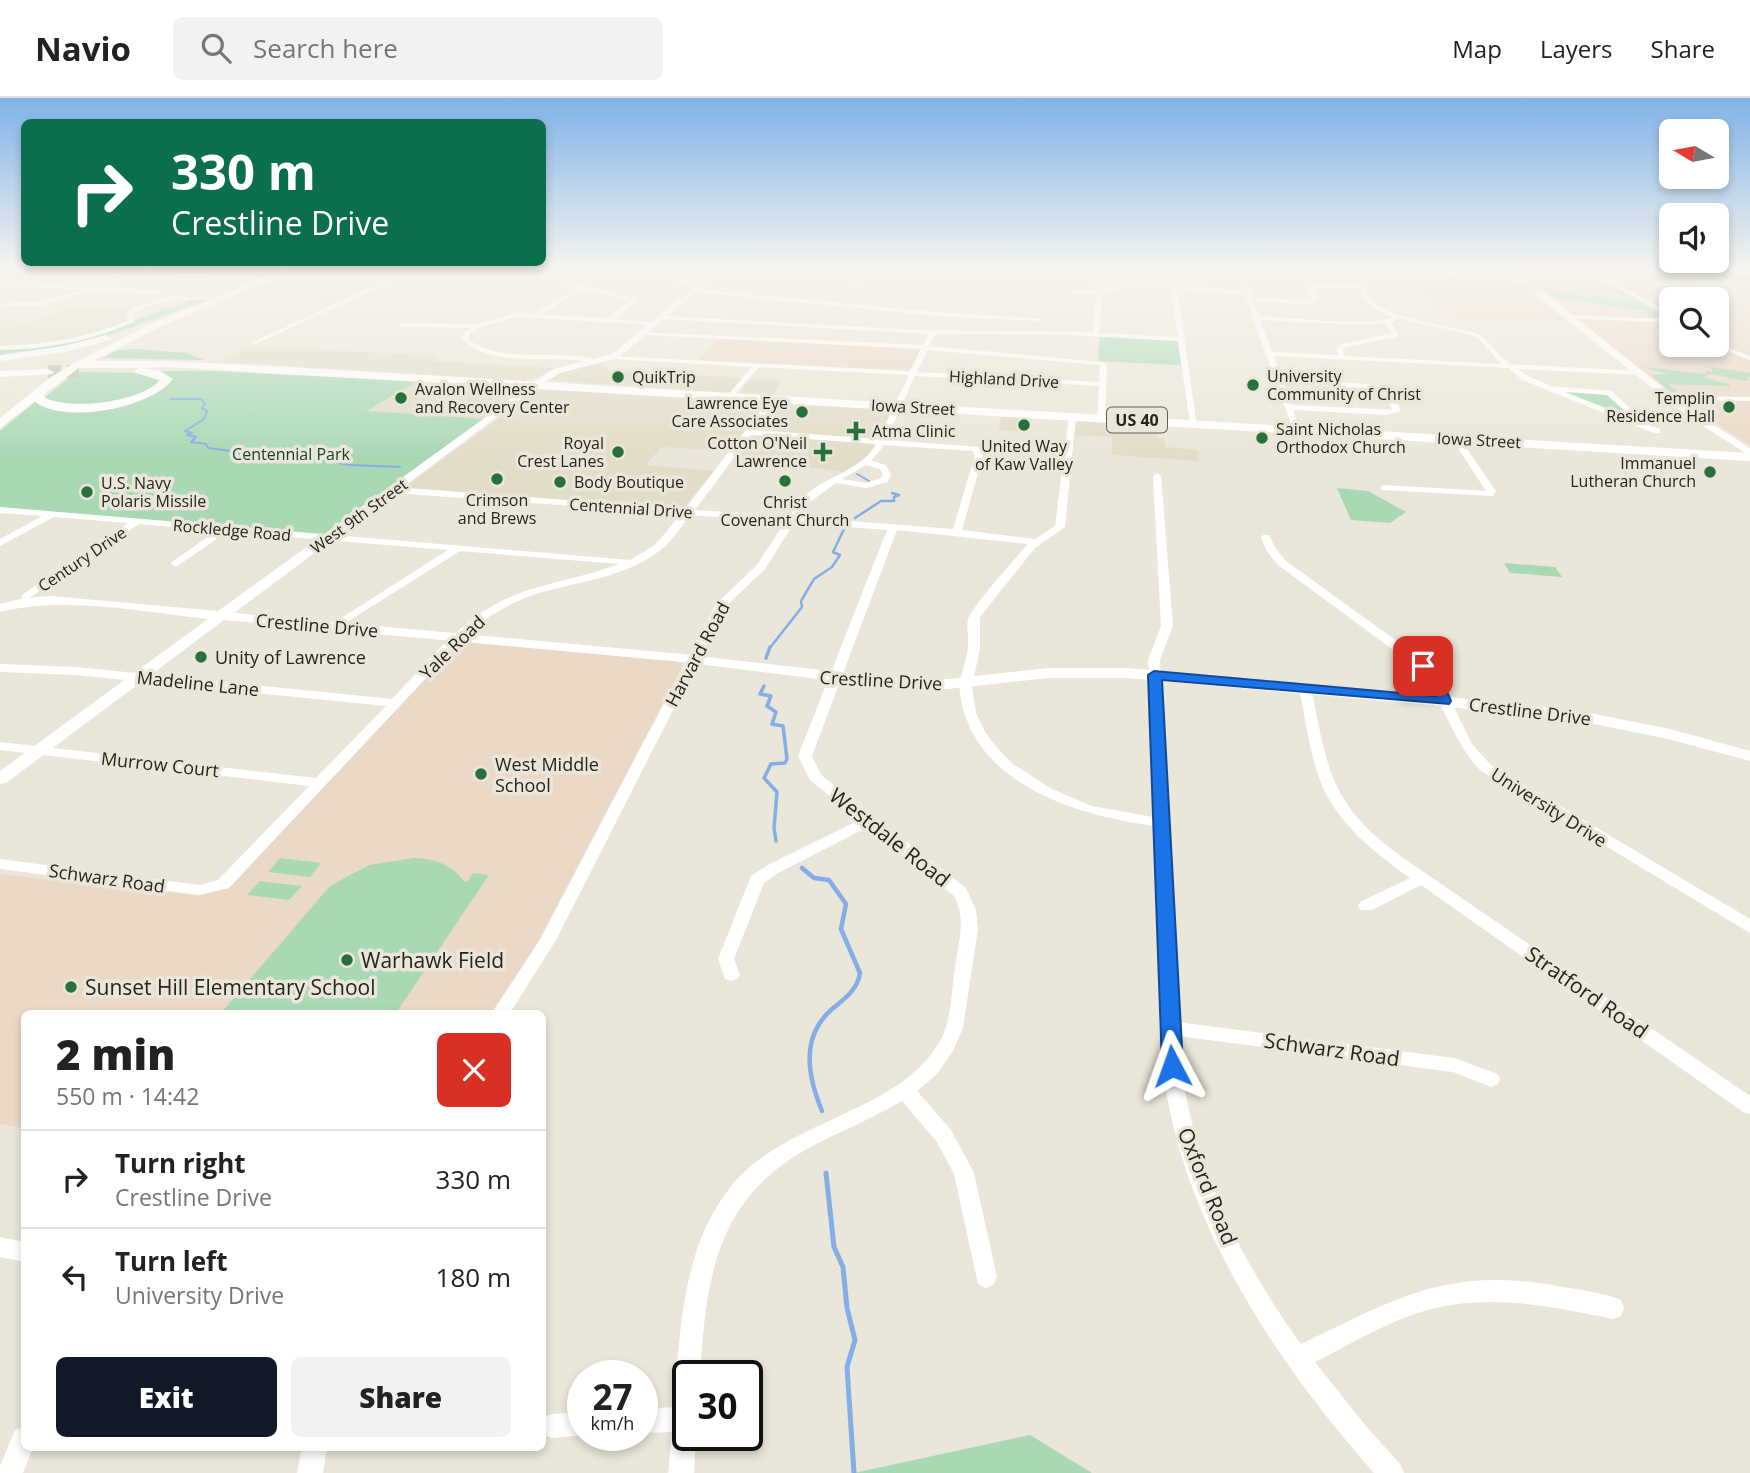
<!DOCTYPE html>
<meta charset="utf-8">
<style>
:root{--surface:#fff;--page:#f2f2f2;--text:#222;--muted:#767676;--line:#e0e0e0;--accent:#111827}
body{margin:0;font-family:"Open Sans",sans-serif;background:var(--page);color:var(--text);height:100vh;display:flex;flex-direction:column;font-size:26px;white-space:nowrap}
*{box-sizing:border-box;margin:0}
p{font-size:23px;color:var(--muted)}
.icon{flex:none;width:38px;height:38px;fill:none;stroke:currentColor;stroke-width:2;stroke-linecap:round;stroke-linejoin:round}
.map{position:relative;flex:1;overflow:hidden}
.panel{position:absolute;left:21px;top:912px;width:525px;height:441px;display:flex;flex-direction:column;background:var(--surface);border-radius:10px;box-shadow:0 4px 10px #0003}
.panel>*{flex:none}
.hud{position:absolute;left:21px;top:21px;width:525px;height:147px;border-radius:10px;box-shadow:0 4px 10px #0003;background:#0b6e4f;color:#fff;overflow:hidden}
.needle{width:46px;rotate:280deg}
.fabs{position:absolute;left:1659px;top:21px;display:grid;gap:14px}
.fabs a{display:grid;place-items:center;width:70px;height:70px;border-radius:10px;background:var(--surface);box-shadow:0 4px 10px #0003;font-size:35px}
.speed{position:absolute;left:567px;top:1262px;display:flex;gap:14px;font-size:35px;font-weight:700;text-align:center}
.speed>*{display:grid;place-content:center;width:91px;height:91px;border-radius:50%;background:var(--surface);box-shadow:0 4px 10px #0003;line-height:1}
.speed small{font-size:18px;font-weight:400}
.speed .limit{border:4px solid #111;border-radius:10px;background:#fff;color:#111}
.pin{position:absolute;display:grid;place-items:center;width:60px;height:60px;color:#fff;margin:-30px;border-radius:14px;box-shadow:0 4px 10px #0006}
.me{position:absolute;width:77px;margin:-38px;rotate:356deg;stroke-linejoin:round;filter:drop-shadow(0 0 5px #0008)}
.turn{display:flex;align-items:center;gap:24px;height:147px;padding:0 35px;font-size:32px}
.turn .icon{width:91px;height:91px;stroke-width:2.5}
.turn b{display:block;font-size:49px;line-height:60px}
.round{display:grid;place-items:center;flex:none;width:74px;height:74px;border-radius:10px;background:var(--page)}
.head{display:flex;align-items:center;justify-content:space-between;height:119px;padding:0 35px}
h1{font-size:42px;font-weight:800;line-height:52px}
.primary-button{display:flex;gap:14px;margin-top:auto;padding:14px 35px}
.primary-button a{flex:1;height:80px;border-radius:10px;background:var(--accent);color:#fff;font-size:28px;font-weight:800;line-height:80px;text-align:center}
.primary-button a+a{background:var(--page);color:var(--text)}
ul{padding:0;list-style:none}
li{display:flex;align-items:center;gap:21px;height:98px;padding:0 35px;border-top:2px solid var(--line)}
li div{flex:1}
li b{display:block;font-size:26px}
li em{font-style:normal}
header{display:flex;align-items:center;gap:42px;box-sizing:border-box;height:98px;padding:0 35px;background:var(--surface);border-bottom:2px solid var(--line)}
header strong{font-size:33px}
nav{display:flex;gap:38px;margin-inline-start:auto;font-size:24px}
.search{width:490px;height:63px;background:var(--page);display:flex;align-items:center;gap:18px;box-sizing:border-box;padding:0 24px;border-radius:10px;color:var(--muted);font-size:26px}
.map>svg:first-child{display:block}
</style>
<header>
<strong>Navio</strong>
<div class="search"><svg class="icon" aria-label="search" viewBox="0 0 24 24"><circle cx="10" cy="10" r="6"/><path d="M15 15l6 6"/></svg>Search here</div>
<nav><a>Map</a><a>Layers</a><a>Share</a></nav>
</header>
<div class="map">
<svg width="1750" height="1375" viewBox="0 0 1750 1375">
<rect width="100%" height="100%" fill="#eae6d9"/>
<g fill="#e2dcc8">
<polygon points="211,170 267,171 288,171 266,179 196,176"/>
<polygon points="301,171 373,171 354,179 391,181 344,203 233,198"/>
<polygon points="208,178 261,181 217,198 161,195"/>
<polygon points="78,207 132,210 126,215 128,223 95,235 46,246 0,249 0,222 31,224"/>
<polygon points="252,248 438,258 431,263 556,270 526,284 219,263"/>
<polygon points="601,265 607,269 607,272 742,280 731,294 724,295 548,282 560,274"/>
<polygon points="749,281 783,282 771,298 739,296"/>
<polygon points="417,283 522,289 523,290 485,321 366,314"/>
<polygon points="540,290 765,303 767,305 729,353 662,349 645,367 714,373 682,411 404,390"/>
<polygon points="775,305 892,312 892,313 879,338 876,340 755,333"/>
<polygon points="1002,317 1033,319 1030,334 998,332"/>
<polygon points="1079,323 1157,326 1158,339 1164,340 1165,349 1198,352 1199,363 1112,357 1112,339 1075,337 1077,324"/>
<polygon points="754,336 875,346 875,347 865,360 843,374 784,365 732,362"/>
</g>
<g fill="#ebd9c8" fill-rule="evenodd">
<path d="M1377 171H1750V347L1666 293 1583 225 1444 219 1405 174ZM1671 201H1717V247H1671Z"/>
<polygon points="721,240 918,250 922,252 911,274 698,263"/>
<polygon points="467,544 676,563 683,568 532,854 491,915 24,915 24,1030 0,1026 0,776 50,782 62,780 197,798 223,791 456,548"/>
</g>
<g fill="#a9d8b5">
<polygon points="1668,175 1750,177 1750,186 1691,182 1699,187 1643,181 1657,177 1671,179"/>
<polygon points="1535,181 1537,182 1537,181 1599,183 1628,197 1619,197 1606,186 1598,184 1538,184 1546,190 1583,198 1636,201 1669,221 1652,220 1648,217 1631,214 1650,214 1551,199 1546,190 1536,187 1531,182"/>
<path d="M195 200 208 202 90 244 0 259V251C58 248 111 232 165 211L145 209 171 210Z"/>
<polygon points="1100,238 1178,243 1181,267 1098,263"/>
<polygon points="136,251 186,255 204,262 102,260 118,252"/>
<polygon points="1707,268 1750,275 1750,279 1747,279 1748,283 1709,276 1704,280 1729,286 1730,288 1668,286 1679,295 1738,299 1677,295 1669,293 1652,277 1668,276 1642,269 1706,276 1706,273 1712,274 1712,270"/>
<path d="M148 273H210L417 283 367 313 485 321 325 437 0 410V333L35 304C56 316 161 306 170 282Z"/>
<path d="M77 274 137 275 161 283 159 288C116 305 92 310 46 304L45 299Z"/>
<polygon points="1560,293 1609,296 1633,318 1625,318"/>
<polygon points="1337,390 1368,393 1406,414 1390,425 1351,422"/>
<polygon points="1504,465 1555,469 1562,479 1510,475"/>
<polygon points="280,760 321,765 310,779 268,774"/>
<path d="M414 760C435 761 451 766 464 783L467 784 473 775 489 777 396 915H221L330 788 369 767Z"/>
<polygon points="260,783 302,788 289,802 247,797"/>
<polygon points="1030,1337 1092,1375 854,1375"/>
</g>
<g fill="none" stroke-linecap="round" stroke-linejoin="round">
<g stroke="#83aee6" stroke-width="2">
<polyline points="170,301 201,301 205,306 202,310 207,313 204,321 185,333 192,335 187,337 196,339 191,344 206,346 208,350 238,354 242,359 273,361 293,358 352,367 400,369"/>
<polyline points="857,376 869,383"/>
</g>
<g stroke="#83aee6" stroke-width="2.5">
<polyline points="855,420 881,403 894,403 894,399 899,397 892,395"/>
<polyline points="769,551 802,509 801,503 814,481 832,469 840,457 833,454 845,429"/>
</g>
<g stroke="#83aee6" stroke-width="3.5">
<polyline points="766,560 770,549"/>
<polyline points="764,588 760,596 771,598 767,608 776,614 772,626 783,628 787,661 785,665 771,666 764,680 777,694 774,730 776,743"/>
</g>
<path stroke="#83aee6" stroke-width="4.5" d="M802 770 814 780 829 782 846 806 841 831 860 875C857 893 844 901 831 912 800 940 808 979 822 1013"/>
<polyline stroke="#83aee6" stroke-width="5" points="826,1075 834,1149 843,1169 847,1210 855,1242 847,1269 854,1375"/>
<polyline stroke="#c3bfb4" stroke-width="13" stroke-dasharray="13 6" stroke-linecap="butt" points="48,274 79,273"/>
<g fill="#fff" fill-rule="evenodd">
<polygon points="145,170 154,170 150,173 274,180 271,182 142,175 102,189 166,193 164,196 0,188 0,184 98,189 98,187"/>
<polygon points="412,170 419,170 256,246 251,245"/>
<polygon points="623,170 634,170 706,186 684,186"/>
<polygon points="897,170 913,170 872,177 856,185 853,183 869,175"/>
<path d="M951 170H978L1171 187 1168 170H1174L1176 187 1243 193 1235 170H1241L1252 200 1307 202 1312 200 1307 191 1312 187H1359L1368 177 1242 170 1375 174 1369 172 1375 170 1521 177 1523 180 1384 174 1370 180 1365 187C1366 191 1366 195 1368 198 1380 220 1452 228 1476 235L1483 239 1509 266 1639 273 1643 275 1639 277 1518 271 1528 278 1551 288 1612 293 1646 326 1660 331V335H1654L1522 282 1509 270 1274 258 1282 281 1384 287 1390 292 1401 313 1387 317 1293 312 1301 332 1297 334 1293 332 1245 197 1177 191 1197 328 1190 326 1178 243 1049 236H935L929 248 1102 264 1107 267 1105 320 1101 322 1097 320 1099 288 915 278 886 342 978 349 983 357 962 432 1035 441 1055 428 1069 319 1076 317 1065 429 1035 450 980 519V551L972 588 976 615 985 634 997 650 1013 666 1052 691 1092 708 1153 719 1148 562 1161 528 1153 378 1157 375 1161 378 1173 528 1160 562 1177 924 1454 960 1498 976 1500 981 1498 986 1491 989 1453 974 1178 938C1185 1049 1236 1157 1301 1246 1397 1200 1447 1168 1558 1188 1579 1192 1601 1194 1621 1202L1624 1210 1621 1218 1613 1221C1545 1207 1479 1193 1412 1217 1378 1229 1347 1248 1315 1264L1365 1327 1400 1366 1404 1375H1374C1279 1268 1188 1132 1165 987 1158 946 1159 903 1158 860 1157 816 1155 772 1154 728 1077 718 972 686 960 595 958 579 967 564 968 548 969 539 966 530 968 521 971 510 1017 458 1028 446L897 432 812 658 821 677 966 790 976 812 978 831 963 930 953 953 936 977 917 993 951 1032 974 1075 997 1179 994 1186 986 1190 978 1186 954 1076 937 1044 902 1003C867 1024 827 1038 792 1060 712 1113 706 1190 700 1278H688V1337H696L694 1375H668L672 1334 642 1335V1311L674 1309C680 1235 681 1153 729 1091 782 1021 898 1017 940 943 952 922 951 894 955 870 958 846 967 821 954 798L868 729 778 775 764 785 734 861 740 877 737 881 731 883 725 881 718 861 751 778 768 767 859 722 810 682 798 658 887 432 794 425 765 471 726 508 556 842 510 915H492L541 840 716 506 757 467 785 424 690 417C682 428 674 440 663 450 628 480 578 483 536 496 513 504 493 515 474 529L229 790 200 797 0 771V761L200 787 218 782 309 688 0 652V644L316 680 386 608 76 577 0 574V566L76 569 392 601C428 564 461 520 510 499 545 484 583 480 619 466L460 453 336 531 330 528 332 526 448 452 227 434 176 469 171 466 172 464 216 433 139 426 26 502 21 499 22 497 128 425 54 419 0 448V441L42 418 0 415V409L630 462 655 447 681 416 394 395 389 392 394 389 685 411 771 299 778 301 754 332 878 341 909 277 759 269 731 300 727 298 752 269 612 261 610 258 910 273 921 251 644 237 642 234 923 247 928 236 663 221 661 218 920 232 1093 234 1096 196 1038 194 1092 193 1125 186ZM1133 187 1171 190 1178 239 1099 235 1102 195ZM1315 190 1360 191C1364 206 1378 214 1393 219 1374 230 1285 219 1259 218L1253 204 1308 206 1318 201 1313 191ZM1398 220 1472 237 1479 241 1501 266 1345 258 1343 251 1346 249 1396 239 1398 235 1391 225ZM1260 222 1366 227 1384 225 1392 235 1342 246 1336 251 1338 257 1272 254ZM928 252 1098 267 1100 268 1099 284 917 274ZM1284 285 1379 291 1383 293 1392 312 1292 307ZM1565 294 1607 297 1634 321ZM751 337 876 346C865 368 835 377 816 389 804 397 796 407 789 418L695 412ZM884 347 972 353 975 357 953 431 798 419 806 407 836 385 866 390 888 384 891 377 886 367 871 363ZM866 367 880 371 883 377 881 380 866 385 842 381Z"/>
<polygon points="1644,170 1652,170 1660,174 1657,176"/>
<polygon points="1608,180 1671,216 1671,220 1606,183"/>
<path d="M561 182 637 201V203L615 221 660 225 657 227 516 219 480 229 470 236 468 241C502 268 561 249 600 263L598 266C558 254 494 273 462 241L465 234 471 230 401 229 398 227 401 225 478 226 516 215 532 216 578 190 559 185ZM583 191 630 203 607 220 540 217Z"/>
<polygon points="695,191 937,214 1043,221 1040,223 937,218 693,194"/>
<polygon points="81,192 83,195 41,208 0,209 0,205 41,204"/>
<path d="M168 198 221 201 169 202 135 213 133 215 134 224C91 243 47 251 0 252V248C45 247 87 240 129 222L127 215 131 211Z"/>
<polygon points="1569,217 1671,221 1671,225 1567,220"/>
<polygon points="1718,246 1750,258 1750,262 1713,247"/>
<polygon points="1668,298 1750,299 1750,303 1671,302 1668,302"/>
<polygon points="1453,339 1460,341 1496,393 1493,398 1381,392 1381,388 1384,387 1486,393 1452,341"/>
<path d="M1263 437H1269L1276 451 1286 463 1427 565 1446 593 1472 646 1491 667 1750 821V835L1481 673C1452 643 1444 603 1419 571L1278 467 1266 452 1261 439Z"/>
<path d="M1305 587 1311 591C1320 628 1324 672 1346 704 1359 726 1380 742 1399 757L1750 998V1016L1743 1014 1421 787 1372 812H1360L1358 808 1360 804 1410 780C1378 757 1345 732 1326 696 1310 664 1307 626 1299 591Z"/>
<polygon points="0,1139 24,1144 24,1164 0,1159"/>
<polygon points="583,1314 583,1337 586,1337 552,1340 543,1337 543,1319 552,1316"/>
<polygon points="24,1329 24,1349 33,1349 23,1375 0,1375 0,1368 15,1332"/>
<polygon points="302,1349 327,1349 323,1375 297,1375"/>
</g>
<g fill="#fff" fill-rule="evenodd">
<polygon points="13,170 12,171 0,176 0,172"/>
<path d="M1659 171 1750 173V177L1660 175 1638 182 1613 184 1524 181 1531 184 1527 186 1472 177 1475 175 1518 180 1521 177C1568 178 1614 184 1659 171Z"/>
<polygon points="1542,192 1692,313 1750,350 1750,358 1686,317 1533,195"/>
<path d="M534 284 537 285V289L234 515 682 556 899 581H948L1048 570H1127L1431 597 1584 614 1670 631 1750 653V663L1668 641 1584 624 1431 607 1127 580H1048L948 591H899L682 564 224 522 6 685 0 686V673L208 521C142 514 65 498 0 514V506L24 500 51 498 218 513Z"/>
</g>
<polygon fill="#fff" fill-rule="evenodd" points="717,170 725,170 618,260 560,275 538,289 529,287 554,271 612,256"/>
<polygon fill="#fff" fill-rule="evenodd" points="76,264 81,267 80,269 0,330 0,320 51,279"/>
<g fill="#fff" fill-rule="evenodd">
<path d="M286 170H299L158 230 93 263H167L288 269 1750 355V363L167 269 141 270 160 273 173 281C152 310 61 328 33 302L32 294 38 290 42 291 45 300C71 312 141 305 160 282L136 275 134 273 139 270H76L70 267 150 226Z"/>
<polygon points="106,237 111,240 110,242 65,254 0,263 0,257 64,248"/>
<polygon points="48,271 54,274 52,276 0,279 0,273"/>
</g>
</g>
<linearGradient id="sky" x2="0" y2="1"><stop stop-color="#7fb2e7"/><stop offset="0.47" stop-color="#f6f4ee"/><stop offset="1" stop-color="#f6f4ee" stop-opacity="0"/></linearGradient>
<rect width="1750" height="363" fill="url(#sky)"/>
<path fill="#1a73e8" stroke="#114b97" stroke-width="2" d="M1423 564C1438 570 1445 589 1451 603L1449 606 1162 582 1183 968 1180 974 1172 976 1165 974 1162 968 1148 577 1154 573 1435 598 1416 568Z"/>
<g fill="#2a703c" stroke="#eae6d9" stroke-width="2.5">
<circle cx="618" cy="279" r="7"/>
<circle cx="1253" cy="287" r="7"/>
<circle cx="401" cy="300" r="7"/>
<circle cx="1729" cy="309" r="7"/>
<circle cx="802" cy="314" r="7"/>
<circle cx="1024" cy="327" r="7"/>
<path d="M852.5 322.5h7v7h7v7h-7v7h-7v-7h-7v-7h7z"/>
<circle cx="1262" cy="340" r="7"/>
<circle cx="618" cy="354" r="7"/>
<path d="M819.5 343.5h7v7h7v7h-7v7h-7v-7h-7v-7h7z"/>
<circle cx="1710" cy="374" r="7"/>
<circle cx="497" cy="381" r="7"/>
<circle cx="785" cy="383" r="7"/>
<circle cx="560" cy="384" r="7"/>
<circle cx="87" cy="394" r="7"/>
<circle cx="201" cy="559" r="7"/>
<circle cx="481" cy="676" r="7"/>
<circle cx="347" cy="862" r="7"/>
<circle cx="71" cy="889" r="7"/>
</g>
<g text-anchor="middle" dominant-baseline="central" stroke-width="7" stroke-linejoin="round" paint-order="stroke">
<g font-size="16" fill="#25241f" stroke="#eae6d9" text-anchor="start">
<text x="1267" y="278">University<tspan x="1267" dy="18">Community of Christ</tspan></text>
<text x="632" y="279">QuikTrip</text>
<text x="415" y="291">Avalon Wellness<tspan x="415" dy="18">and Recovery Center</tspan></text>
<text x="1715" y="300" text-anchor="end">Templin<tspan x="1715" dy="18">Residence Hall</tspan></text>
<text x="788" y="305" text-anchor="end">Lawrence Eye<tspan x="788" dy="18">Care Associates</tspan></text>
<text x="1276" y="331">Saint Nicholas<tspan x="1276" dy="18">Orthodox Church</tspan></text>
<text x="872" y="333">Atma Clinic</text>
<text x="604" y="345" text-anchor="end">Royal<tspan x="604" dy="18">Crest Lanes</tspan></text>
<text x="807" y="345" text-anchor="end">Cotton O'Neil<tspan x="807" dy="18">Lawrence</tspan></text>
<text x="1024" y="348" text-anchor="middle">United Way<tspan x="1024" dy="18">of Kaw Valley</tspan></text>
<text x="1696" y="365" text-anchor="end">Immanuel<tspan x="1696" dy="18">Lutheran Church</tspan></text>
<text x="574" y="384">Body Boutique</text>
<text x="101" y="385">U.S. Navy<tspan x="101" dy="18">Polaris Missile</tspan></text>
<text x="497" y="402" text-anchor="middle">Crimson<tspan x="497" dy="18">and Brews</tspan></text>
<text x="785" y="404" text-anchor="middle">Christ<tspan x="785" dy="18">Covenant Church</tspan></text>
</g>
<g font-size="16" fill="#25241f" stroke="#eae6d9">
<text transform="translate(1004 281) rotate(3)">Highland Drive</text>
<text transform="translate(913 309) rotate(3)">Iowa Street</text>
<text transform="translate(1479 342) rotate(3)">Iowa Street</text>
<text transform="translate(631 410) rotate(4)">Centennial Drive</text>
<text transform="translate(359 418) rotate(-36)">West 9th Street</text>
<text transform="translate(232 432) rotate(5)">Rockledge Road</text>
<text transform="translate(82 461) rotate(-34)">Century Drive</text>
</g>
<rect fill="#eae6d9" stroke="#605e57" stroke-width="2" x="1107" y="309.5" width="60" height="25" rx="5"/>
<g font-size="16" font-weight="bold" fill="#25241f">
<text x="1137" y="322">US 40</text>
</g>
<g font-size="16" fill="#154628" stroke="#eae6d9">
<text x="291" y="356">Centennial Park</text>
</g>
<g font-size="18" fill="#25241f" stroke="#eae6d9">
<text transform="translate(317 527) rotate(5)">Crestline Drive</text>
<text transform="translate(452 549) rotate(-44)">Yale Road</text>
<text transform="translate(697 556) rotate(-62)">Harvard Road</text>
<text transform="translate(881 582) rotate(3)">Crestline Drive</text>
<text transform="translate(198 585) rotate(6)">Madeline Lane</text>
<text transform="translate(1530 613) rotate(7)">Crestline Drive</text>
<text transform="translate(160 666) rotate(6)">Murrow Court</text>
<text transform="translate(1549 709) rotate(32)">University Drive</text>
<text transform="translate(107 780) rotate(8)">Schwarz Road</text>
</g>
<g font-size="18" fill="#25241f" stroke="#eae6d9" text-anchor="start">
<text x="215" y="559">Unity of Lawrence</text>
<text x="495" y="666">West Middle<tspan x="495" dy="21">School</tspan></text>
</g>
<g font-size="21" fill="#25241f" stroke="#eae6d9">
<text transform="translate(890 739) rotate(38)">Westdale Road</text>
<text transform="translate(1587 894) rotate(35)">Stratford Road</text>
<text transform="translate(1332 951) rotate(8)">Schwarz Road</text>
<text transform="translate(1208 1088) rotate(68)">Oxford Road</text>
</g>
<g font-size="21" fill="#25241f" stroke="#eae6d9" text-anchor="start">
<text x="361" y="862">Warhawk Field</text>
<text x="85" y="889">Sunset Hill Elementary School</text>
</g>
</g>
</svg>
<div class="fabs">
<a><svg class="needle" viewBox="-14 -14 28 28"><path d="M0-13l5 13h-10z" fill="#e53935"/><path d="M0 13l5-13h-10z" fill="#767676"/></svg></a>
<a><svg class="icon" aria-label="sound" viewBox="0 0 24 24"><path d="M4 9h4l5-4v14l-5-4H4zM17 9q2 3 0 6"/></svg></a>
<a><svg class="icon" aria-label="search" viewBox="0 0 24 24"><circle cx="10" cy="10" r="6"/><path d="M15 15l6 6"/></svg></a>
</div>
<div class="speed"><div>27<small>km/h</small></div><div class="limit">30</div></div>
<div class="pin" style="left:1423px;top:568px;background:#d93025"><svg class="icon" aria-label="arrive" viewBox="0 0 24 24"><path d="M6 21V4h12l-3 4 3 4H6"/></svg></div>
<svg class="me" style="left:1172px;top:968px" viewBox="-20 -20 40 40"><path d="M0-17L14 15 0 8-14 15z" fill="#1a73e8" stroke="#fff" stroke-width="4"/></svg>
<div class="hud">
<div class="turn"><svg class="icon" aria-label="right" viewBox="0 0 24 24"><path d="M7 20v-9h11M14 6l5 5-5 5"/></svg><div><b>330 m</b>Crestline Drive</div></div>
</div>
<section class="panel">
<div class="head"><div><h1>2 min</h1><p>550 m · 14:42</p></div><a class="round" style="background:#d93025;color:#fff"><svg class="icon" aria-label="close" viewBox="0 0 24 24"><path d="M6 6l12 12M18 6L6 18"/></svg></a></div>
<ul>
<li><svg class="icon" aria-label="right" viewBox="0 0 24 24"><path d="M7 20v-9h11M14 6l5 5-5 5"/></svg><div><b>Turn right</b><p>Crestline Drive</p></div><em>330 m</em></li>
<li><svg class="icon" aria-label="left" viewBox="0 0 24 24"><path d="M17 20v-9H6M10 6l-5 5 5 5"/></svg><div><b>Turn left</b><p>University Drive</p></div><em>180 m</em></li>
</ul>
<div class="primary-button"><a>Exit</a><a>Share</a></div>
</section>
</div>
